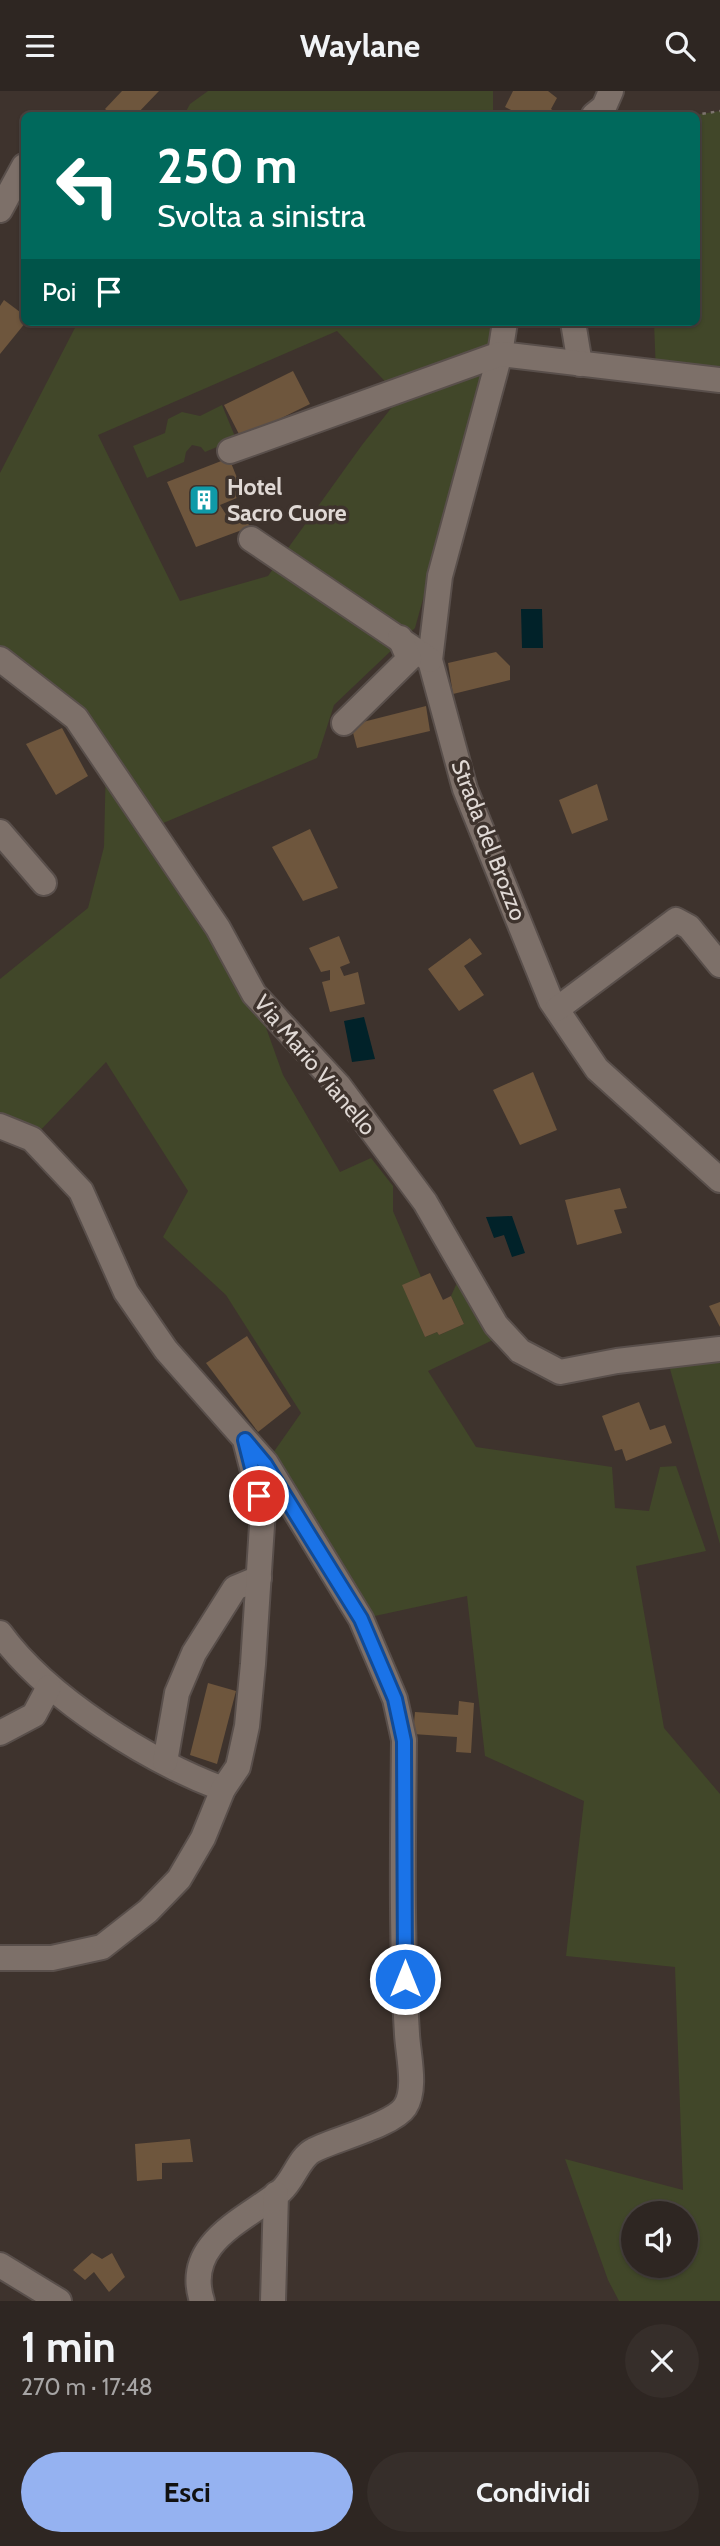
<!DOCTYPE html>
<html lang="it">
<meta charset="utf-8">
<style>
:root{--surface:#2e2622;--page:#362e2a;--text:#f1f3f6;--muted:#a7a5a5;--line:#494340;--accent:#95b2f1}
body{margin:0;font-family:Cabin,sans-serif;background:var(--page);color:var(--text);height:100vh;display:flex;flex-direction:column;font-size:26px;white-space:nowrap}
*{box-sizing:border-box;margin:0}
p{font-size:23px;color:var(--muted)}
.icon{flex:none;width:38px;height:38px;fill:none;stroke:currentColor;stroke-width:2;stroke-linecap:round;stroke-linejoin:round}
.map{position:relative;height:2210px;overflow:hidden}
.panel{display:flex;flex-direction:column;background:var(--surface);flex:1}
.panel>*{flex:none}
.banner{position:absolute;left:21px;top:21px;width:679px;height:214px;border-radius:10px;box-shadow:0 2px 5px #0004,0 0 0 2px var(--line);background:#00695c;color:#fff;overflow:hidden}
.fabs{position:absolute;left:621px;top:2110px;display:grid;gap:14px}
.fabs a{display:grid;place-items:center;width:77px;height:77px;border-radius:50%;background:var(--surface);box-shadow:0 2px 5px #0004,0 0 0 2px var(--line);font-size:35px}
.pin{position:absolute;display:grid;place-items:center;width:60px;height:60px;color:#fff;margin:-30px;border:4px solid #fff;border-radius:50%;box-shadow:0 2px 7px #0007}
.me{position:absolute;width:77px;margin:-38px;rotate:0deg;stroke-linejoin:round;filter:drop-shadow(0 0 5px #0008)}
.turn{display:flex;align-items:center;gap:24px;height:147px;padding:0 21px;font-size:32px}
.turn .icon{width:91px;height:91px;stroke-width:2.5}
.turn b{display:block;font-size:49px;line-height:60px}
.then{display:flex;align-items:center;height:66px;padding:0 21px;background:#0003;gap:14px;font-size:26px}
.round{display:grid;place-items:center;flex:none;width:74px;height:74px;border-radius:37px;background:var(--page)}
.overview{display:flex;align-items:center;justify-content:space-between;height:119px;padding:0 21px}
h1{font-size:42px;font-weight:700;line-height:52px}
.action{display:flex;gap:14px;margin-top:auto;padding:14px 21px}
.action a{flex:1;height:80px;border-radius:42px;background:var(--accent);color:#111;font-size:28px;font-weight:700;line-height:80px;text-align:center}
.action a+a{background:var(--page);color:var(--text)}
header{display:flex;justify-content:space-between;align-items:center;height:91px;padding:0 21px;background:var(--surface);font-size:32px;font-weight:700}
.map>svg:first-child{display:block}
</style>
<header><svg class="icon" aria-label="menu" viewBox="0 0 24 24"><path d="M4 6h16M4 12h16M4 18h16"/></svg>Waylane<svg class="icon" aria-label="search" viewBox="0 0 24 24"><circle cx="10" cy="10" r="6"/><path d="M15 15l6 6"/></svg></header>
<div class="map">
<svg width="720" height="2210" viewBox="0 0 720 2210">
<rect width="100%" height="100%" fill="#3e332d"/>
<g fill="#414729" fill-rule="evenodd">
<polygon points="208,0 493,0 493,19 498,24 184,24 190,13"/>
<polygon points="720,20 720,291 656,282 654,231 696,231 696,24 694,24"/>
<path d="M78 231H505L458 382 415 537 334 614 317 667 161 733 0 558V382ZM337 240 400 306 362 354 268 485 180 510 98 344Z"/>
<polygon points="222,314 236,348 205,361 201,356 192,354 186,361 184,371 147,387 133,355 165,342 168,328 182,321 200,325"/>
<path d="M106 670 254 903 283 984 340 1081 371 1067 393 1095V1120L421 1186 403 1194 425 1246 437 1241 439 1244 464 1233 451 1205 460 1185 495 1248 428 1280 476 1356 612 1376 615 1417 649 1420 660 1376 676 1375 706 1460 636 1475 664 1637 720 1703V2210H619L608 2189 565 2068 683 2099 675 1876 566 1865 584 1710 485 1665 467 1505 361 1528 266 1372 301 1322 226 1204 163 1146 188 1100 106 971 32 1048 0 1035V888L88 817 104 756ZM634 2123H686V2175H634Z"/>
<polygon points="720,1268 720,1453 668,1271"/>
</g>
<g fill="#012229">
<polygon points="521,518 542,518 543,557 522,557"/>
<polygon points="364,926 375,968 352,971 344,930"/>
<polygon points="512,1125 525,1162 512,1166 504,1144 494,1147 486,1126"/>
</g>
<g fill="#6e563d">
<polygon points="122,0 159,0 136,24 112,24 105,18"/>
<polygon points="513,0 548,0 557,7 551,18 559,24 521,24 505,16"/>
<polygon points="4,209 24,224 26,231 0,263 0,215"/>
<polygon points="293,280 310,313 241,347 224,314"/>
<polygon points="229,367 244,404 220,414 229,428 244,421 250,436 196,456 167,391"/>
<polygon points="496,561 510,575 510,589 453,603 448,572"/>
<polygon points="426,615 430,640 357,657 351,634"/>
<polygon points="62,637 88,685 56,704 26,653"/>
<polygon points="597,693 608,729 572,743 559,709"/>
<polygon points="310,738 338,797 303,810 272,756"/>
<polygon points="339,845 350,872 340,876 344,885 358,881 365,913 330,921 322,891 330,889 330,879 321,881 309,857"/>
<polygon points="470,847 482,863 464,875 484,904 459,920 428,878"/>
<polygon points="533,981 557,1039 520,1054 493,999"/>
<polygon points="620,1097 627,1117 614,1119 622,1142 577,1154 565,1109"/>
<polygon points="430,1182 443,1209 451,1205 464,1233 439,1244 437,1241 425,1246 402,1194"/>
<polygon points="720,1211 720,1236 709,1215"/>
<polygon points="247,1245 291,1315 258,1341 206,1272"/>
<polygon points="639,1311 650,1339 665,1334 672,1352 626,1370 622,1358 615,1360 602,1325"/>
<polygon points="208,1592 236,1600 217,1673 190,1664"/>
<polygon points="459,1610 474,1612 471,1662 456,1661 457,1646 413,1643 415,1621 458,1624"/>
<polygon points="190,2048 193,2071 162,2072 162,2088 137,2090 135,2053"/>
<polygon points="92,2162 102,2168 112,2162 125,2186 109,2201 94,2181 85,2189 73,2179"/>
</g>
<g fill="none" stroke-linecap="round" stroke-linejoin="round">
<g stroke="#594f4b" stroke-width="28">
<g id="minor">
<polyline points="594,24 604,16 611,0"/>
<polyline points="0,119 24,75"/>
<polyline points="505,231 500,263 440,485 430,569 465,698 551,910 597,978 720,1089"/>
<polyline points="573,231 580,273"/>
<polyline points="230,360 500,263 720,289"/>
<polyline points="251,448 430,569"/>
<polyline points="0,568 76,627 218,837 254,903 339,995 425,1111 496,1234 520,1260 560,1281 617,1270 720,1258"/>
<polyline points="344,632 409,568 400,547"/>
<polyline points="0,741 44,792"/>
<polyline points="557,918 676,829 689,836 720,874"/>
<path d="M0 1035 32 1048 81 1100 126 1201 166 1259 266 1372 361 1528 395 1608 404 1649C403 1747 401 1845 407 1943 408 1964 417 1998 405 2016 393 2034 335 2048 314 2059 299 2066 294 2089 281 2100 245 2129 183 2152 202 2210"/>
<path d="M0 1542C47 1607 148 1670 223 1698"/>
<polyline points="0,1642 34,1624 49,1596"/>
<polyline points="165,1671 177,1602 194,1562 235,1497 259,1487"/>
<polyline points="0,1867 52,1867 102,1856 148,1820 179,1788 203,1747 223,1698 238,1676 247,1635 253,1573 263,1419 246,1353"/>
<polyline points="0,2174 59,2210"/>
<polyline points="273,2210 276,2103"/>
</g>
</g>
<polyline stroke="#7d746e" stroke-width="2.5" stroke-dasharray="3.5 5" stroke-linecap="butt" points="694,24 720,20"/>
<use href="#minor" stroke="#7d7069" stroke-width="24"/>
</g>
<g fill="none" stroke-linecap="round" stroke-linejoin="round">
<g stroke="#114b97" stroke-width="18">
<polyline id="route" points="259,1405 245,1349 265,1373 361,1528 395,1608 404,1650 405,1888"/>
</g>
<use href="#route" stroke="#1a73e8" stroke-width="12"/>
</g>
<defs>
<g id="building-square" transform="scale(1.575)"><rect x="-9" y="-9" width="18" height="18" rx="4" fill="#0f9aa8" stroke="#3e332d"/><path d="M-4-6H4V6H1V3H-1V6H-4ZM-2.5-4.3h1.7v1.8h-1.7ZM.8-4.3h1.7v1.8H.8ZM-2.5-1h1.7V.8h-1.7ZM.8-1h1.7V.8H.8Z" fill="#fff"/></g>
</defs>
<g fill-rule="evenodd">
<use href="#building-square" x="204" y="409"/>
</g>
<g text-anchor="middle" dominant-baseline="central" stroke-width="7" stroke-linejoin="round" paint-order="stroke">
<g font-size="23" font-weight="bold" fill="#e0d9d5" stroke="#3e332d" text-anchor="start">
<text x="227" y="396">Hotel<tspan x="227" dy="26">Sacro Cuore</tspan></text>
</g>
<g font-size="23" fill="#e0d9d5" stroke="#3e332d">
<text transform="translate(489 749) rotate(69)">Strada del Brozzo</text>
<text transform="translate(315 974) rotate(50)">Via Mario Vianello</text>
</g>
</g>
</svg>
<div class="fabs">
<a><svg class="icon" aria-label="sound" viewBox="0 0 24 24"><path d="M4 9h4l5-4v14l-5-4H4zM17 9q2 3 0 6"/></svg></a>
</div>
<div class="pin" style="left:259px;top:1405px;background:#d93025"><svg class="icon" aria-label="arrive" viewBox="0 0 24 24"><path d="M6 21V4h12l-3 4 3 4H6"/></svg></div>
<svg class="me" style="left:405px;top:1888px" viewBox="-20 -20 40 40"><circle r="17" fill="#1a73e8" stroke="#fff" stroke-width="3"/><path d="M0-11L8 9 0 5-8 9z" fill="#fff"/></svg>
<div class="banner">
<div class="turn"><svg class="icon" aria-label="left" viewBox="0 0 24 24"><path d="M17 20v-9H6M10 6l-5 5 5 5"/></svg><div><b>250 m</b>Svolta a sinistra</div></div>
<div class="then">Poi<svg class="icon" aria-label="arrive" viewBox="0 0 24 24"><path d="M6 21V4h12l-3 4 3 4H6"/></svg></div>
</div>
</div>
<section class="panel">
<div class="overview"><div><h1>1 min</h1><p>270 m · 17:48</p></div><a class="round"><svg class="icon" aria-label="close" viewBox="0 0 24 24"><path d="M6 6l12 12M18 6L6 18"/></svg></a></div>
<div class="action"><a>Esci</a><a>Condividi</a></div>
</section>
